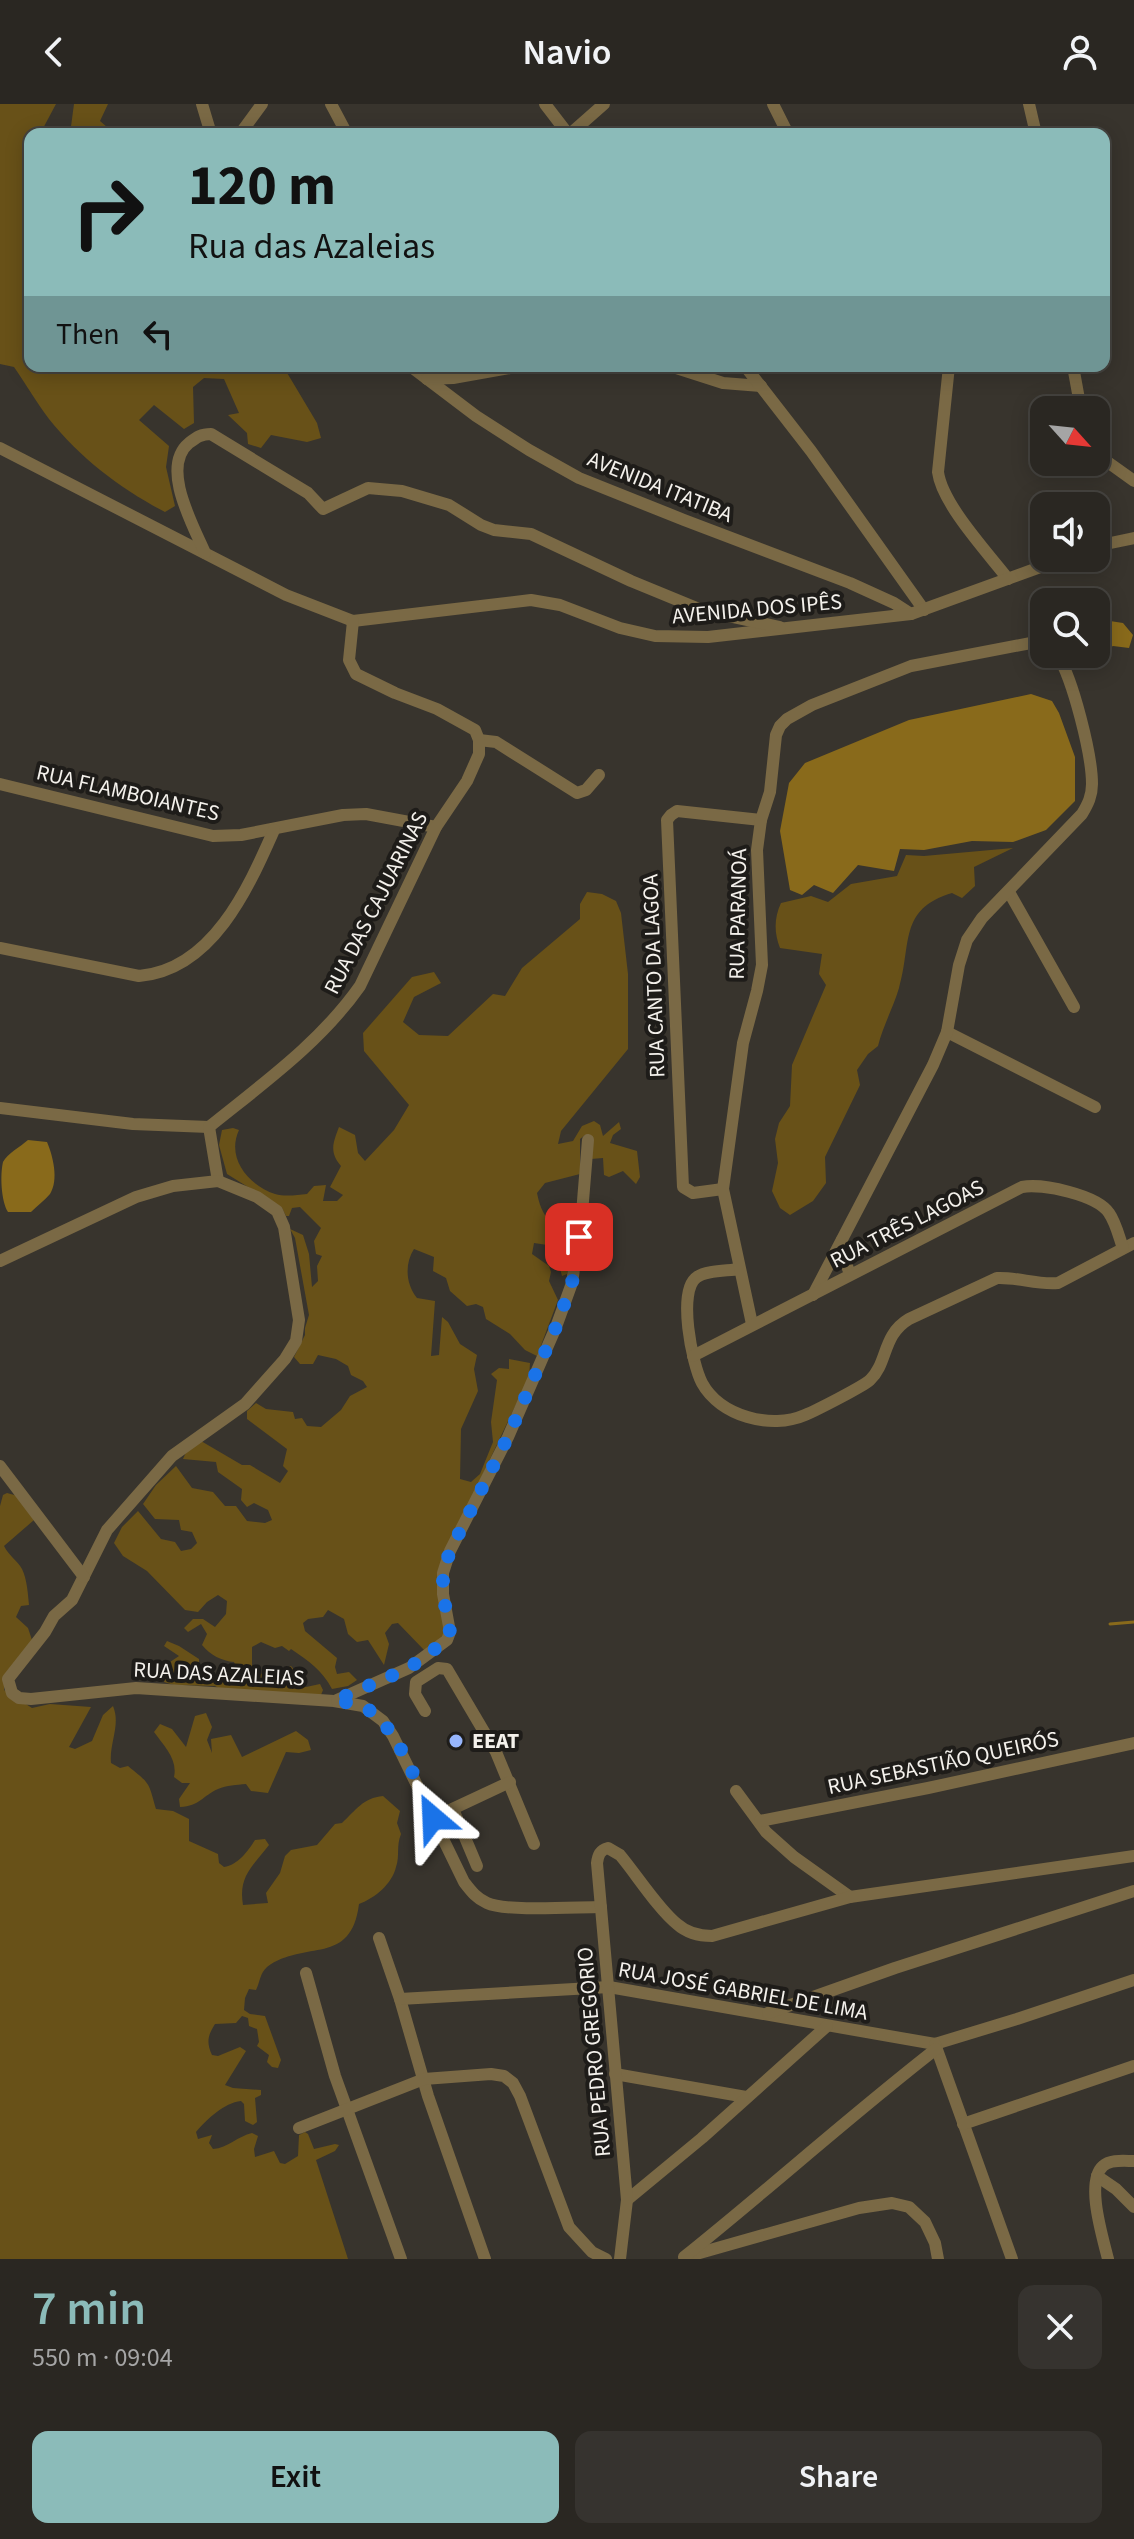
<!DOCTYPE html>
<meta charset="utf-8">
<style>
:root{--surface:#2a2722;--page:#36332f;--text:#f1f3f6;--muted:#a5a5a5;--line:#464440;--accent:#8bbbb9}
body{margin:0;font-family:"Source Sans 3",sans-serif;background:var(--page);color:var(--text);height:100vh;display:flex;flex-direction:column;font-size:30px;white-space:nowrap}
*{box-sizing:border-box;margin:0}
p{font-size:26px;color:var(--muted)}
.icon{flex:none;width:44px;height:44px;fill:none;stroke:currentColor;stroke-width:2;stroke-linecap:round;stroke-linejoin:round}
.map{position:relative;height:2155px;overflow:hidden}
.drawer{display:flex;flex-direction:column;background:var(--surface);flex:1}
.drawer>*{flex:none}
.hud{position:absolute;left:24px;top:24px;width:1086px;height:244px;border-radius:16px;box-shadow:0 4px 20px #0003,0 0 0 2px var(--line);background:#8bbbb9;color:#111;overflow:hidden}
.needle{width:52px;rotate:117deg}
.tools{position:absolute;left:1030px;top:292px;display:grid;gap:16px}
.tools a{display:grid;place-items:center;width:80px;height:80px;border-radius:16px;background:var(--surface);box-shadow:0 4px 20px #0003,0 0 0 2px var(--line);font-size:40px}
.pin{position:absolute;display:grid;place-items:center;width:68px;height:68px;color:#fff;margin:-34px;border-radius:16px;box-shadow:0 4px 12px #0006}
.me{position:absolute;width:88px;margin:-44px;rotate:334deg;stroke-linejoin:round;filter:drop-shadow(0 0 6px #0008)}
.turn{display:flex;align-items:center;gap:28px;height:168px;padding:0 32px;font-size:36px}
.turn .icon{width:104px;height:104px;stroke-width:2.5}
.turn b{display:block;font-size:56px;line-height:68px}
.then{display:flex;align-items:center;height:76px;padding:0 32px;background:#0003;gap:16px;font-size:30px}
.round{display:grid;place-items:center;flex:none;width:84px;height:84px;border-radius:16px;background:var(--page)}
.headline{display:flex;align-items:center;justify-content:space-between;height:136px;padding:0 32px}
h1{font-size:48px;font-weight:600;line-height:60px;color:var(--accent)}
.action{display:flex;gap:16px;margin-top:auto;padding:16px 32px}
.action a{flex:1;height:92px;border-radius:16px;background:var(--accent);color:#111;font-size:32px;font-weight:600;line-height:92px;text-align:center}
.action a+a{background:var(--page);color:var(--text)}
header{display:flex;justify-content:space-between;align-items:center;height:104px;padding:0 32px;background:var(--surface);font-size:36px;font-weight:600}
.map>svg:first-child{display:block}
</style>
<header><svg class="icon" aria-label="back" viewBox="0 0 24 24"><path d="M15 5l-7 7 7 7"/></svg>Navio<svg class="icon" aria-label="person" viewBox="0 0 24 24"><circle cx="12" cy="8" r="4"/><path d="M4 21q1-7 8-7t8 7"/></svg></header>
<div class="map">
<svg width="1134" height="2155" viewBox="0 0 1134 2155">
<rect width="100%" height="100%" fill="#38342d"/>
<g fill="#685118">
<path d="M0 0H56L40 30H30V262H283L317 319 321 334 307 338 271 331 261 344 248 340 247 329 228 311 239 309 224 275 204 274 193 283 194 319 184 325 154 301 139 316 169 342 166 363 175 402 165 408C121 385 80 354 49 315 36 298 26 280 14 263L0 260Z"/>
<polygon points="74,0 108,0 100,17 115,30 70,30"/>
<path d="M1013 744 974 763 975 782 962 794 952 789C898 805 912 841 899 884 893 904 883 922 878 942L868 950 857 966 860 981 825 1053 826 1079 813 1097 790 1111 780 1104 772 1087 778 1059 775 1035 779 1019 790 1002 792 961 826 881 819 870 822 850 780 844C774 829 774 814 781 799L811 792 828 798 851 780 897 772 906 751 924 752Z"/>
<path d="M587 788 602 790 616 797 621 809 628 870V945L561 1027 558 1040 573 1037 582 1022 594 1017 600 1021 603 1032 619 1018 621 1025 613 1031 610 1039 637 1047 640 1073 636 1080 623 1067 609 1073 604 1071 603 1054 591 1055 592 1039 585 1031 580 1035V1070L545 1079 537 1089C544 1123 554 1114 573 1134L567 1170 562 1172 554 1142 534 1139 532 1150 549 1162 551 1168 549 1177 558 1196 537 1252 525 1246 510 1230 486 1215 483 1203 476 1200 467 1202 450 1187 446 1174 433 1167 434 1153 414 1145C405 1159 405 1179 417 1194L435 1197 431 1252 439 1251 442 1213 448 1218 460 1240 477 1251 474 1265 478 1287 461 1325 460 1375 471 1378 480 1370 493 1338 491 1318 497 1276 491 1270 499 1264 509 1265V1255L530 1259 529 1273 441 1458 444 1531 425 1547 398 1519 392 1520 385 1529 389 1540 384 1561 368 1536 357 1538 348 1530 344 1515 328 1506 323 1513 308 1515 303 1519 305 1527 337 1554 335 1563 337 1570 349 1568 357 1576 348 1582 332 1585C322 1566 309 1557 291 1545L289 1547 282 1542 275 1544 261 1538 252 1543V1565L260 1571 268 1564 274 1570 291 1562 297 1569 293 1577 306 1583 320 1580 323 1586 321 1591 220 1585 215 1582 174 1581 164 1578 170 1558 179 1552 164 1542 167 1537 179 1542 199 1555V1566L221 1575 237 1565 234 1558C222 1557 210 1551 202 1541L207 1530 201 1520 188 1528 184 1524 193 1515H203L215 1523 226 1510 227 1497 218 1491 207 1498 198 1508 185 1506 147 1467 123 1452 114 1439 122 1423 138 1407 161 1435 175 1438 181 1447 191 1445 197 1439 192 1428 181 1426 179 1416 155 1415 143 1400 156 1381 176 1362 192 1384 213 1388 225 1402H236L247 1417 265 1419 272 1416 268 1406 254 1399 247 1403 241 1396 242 1385 218 1368 216 1358 183 1355 187 1346 201 1337 242 1361H250L280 1379 288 1367 283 1362 287 1345 247 1315V1307L256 1299 266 1305 293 1308 295 1315 302 1314 307 1322 321 1323 341 1306 350 1292 367 1283 363 1277 351 1271 348 1262 336 1255 318 1251 313 1260H300L294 1253 305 1231V1224L309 1211 295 1134 290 1125 303 1131 309 1150 312 1183 318 1177 317 1162 322 1152 316 1150 314 1137 321 1124 300 1103 292 1104 289 1112H286L282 1104 227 1070 219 1041 222 1026 233 1024 239 1026C226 1054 248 1081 275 1090 285 1093 297 1091 307 1090L314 1082 326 1081 323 1097H337L343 1091 330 1083 341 1062C329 1048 333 1039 339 1023L355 1031 358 1049 365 1057 394 1026 409 1001 364 947 363 929 412 873 434 868 441 879 414 893 403 918 419 931 448 932 493 890 505 892 522 864 580 815V800Z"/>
<path d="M7 1389 18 1392 34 1416 4 1442C9 1452 17 1456 22 1465 27 1475 28 1490 29 1501L21 1502 16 1513 28 1524 32 1536 4 1575V1586L32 1604 50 1600 91 1603 69 1643 75 1645 92 1637 103 1611 113 1602C121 1621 109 1639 111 1659L120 1664 128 1662C151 1681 148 1677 156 1705L173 1707 189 1715V1737L218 1750 219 1759 224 1763C238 1761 248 1747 255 1736L265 1735 269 1741C253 1762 238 1772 243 1801L268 1799 266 1789 280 1769 285 1752 291 1746 317 1741 335 1720 342 1719C356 1706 363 1694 383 1692L400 1707 397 1719 401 1730C396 1742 400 1752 396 1763 392 1780 375 1794 359 1800 351 1863 305 1835 267 1863 260 1869 260 1878 256 1886L249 1885 245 1894 244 1906 250 1910 265 1912 281 1956 278 1964 272 1963 267 1958 269 1951 257 1942 259 1938 257 1925 249 1922 248 1914 242 1912 236 1919 215 1920C208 1931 206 1938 212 1951L218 1952 240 1943 246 1947 225 1981 233 1984 261 1986V1991L255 1994 257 2018 253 2021 245 2017 244 2000 241 1997C224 1999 207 2015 196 2028L198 2035 212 2031 209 2039 213 2045C228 2044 238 2032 252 2029L258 2032 254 2045 255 2053 274 2047 280 2059 285 2060 298 2052 299 2031 305 2028 308 2030 314 2045 335 2040 339 2041 335 2047 316 2056 348 2155H0V1402L3 1391Z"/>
<path d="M206 1609 212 1623 207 1636 212 1649 211 1635 231 1631 242 1653 296 1627 308 1636 311 1646 299 1649 286 1648 268 1689 251 1687 246 1680C236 1681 227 1681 218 1685 202 1692 200 1702 180 1703L179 1695 190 1679H182L174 1673C178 1655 164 1642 154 1628L160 1620 172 1625 186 1643 195 1612Z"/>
</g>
<g fill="#896a1b">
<polygon points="1110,517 1123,519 1133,531 1129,544 1113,542 1094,551 1096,550 1096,525"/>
<polygon points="1031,590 1052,597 1059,609 1075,653 1075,697 1046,726 1013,738 972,737 924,746 900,745 894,767 858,761 833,789 814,781 802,791 790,786 780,727 789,679 805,659 909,616"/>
<path d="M28 1036 47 1038C53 1052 59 1076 50 1090 45 1096 37 1102 31 1108H8C1 1097 0 1070 3 1058 8 1049 20 1043 28 1036Z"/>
</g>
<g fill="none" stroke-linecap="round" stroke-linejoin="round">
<polyline stroke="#896a1b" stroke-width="3" points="1110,1520 1134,1518"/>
<g stroke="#7a6945" stroke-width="12">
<polyline points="202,0 211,30"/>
<polyline points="331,0 347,30"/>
<polyline points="545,0 568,30"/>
<polyline points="773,0 788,30"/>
<polyline points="1029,0 1036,30"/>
<polyline points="240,30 262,0"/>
<polyline points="570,30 604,0"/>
<polyline points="410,262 476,312 529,346 579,374 684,416 850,479 894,499 911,510"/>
<polyline points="670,262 723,279 761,282"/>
<polyline points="745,262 811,347 924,506"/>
<path d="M949 262 938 368C942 400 988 449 1008 475"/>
<polyline points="1073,262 1081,306"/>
<polyline points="427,275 453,274 521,262"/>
<polyline points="0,344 286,491 353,517 531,496 560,501 620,524 655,532 708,533 911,510 1065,454"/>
<polyline points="1096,346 1102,354 1134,377"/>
<polyline points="1096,442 1134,434"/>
<path d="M205 449C193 421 160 363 189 339 197 333 201 330 211 330L308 389 323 405 368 384 402 387 449 401 481 421 494 426 531 430 631 477 704 507 780 523"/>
<polyline points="479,636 496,638 577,689 586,686 599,671"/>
<polyline points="0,680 213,732 241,731 343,711 366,710 436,723"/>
<polyline points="1009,788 1074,903"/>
<path d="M0 844 139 872C212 866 248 785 274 726"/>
<polyline points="947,928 1095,1003"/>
<polyline points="0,1004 133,1020 209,1023"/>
<path d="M218 1077 209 1023C262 980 320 939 360 882L436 723 467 677 479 650V636L475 626 437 605 395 589 356 570 349 556 353 517"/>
<polyline points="723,1085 693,1089 683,1083 667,716 671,711 677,707 761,716"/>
<polyline points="842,1136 841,1146 850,1170"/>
<path d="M0 1157 136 1093 173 1082 218 1077 257 1093 277 1107 284 1123 299 1216 296 1237 285 1255 245 1300 172 1352 107 1426 72 1496 54 1512 45 1528 8 1575 12 1589 19 1594 31 1595 136 1584 334 1597 363 1602 383 1617 393 1632 464 1778C471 1787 476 1794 487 1799 506 1808 576 1803 601 1803"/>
<path d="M739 1165C728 1167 707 1166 697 1173 677 1186 692 1260 702 1279 720 1312 771 1326 805 1311 817 1306 862 1283 870 1276 888 1259 882 1231 909 1215L997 1174C1018 1173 1037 1181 1058 1179L1134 1139"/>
<path d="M813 1191 933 961 947 928 959 861 967 836 982 814 1082 710C1088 700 1092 692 1092 680 1092 651 1073 575 1057 550"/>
<polyline points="752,1220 723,1085 743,939 757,887 762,861 757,746 761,716 770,688 776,631 780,622 787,615 812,601 911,562 1036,538"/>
<path d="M693 1252 1022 1083C1042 1079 1097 1091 1109 1109 1116 1119 1119 1133 1123 1144"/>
<polyline points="0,1362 84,1473"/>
<polyline points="337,1596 409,1564 447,1536 450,1528 443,1490 443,1469 450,1447 508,1333 556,1223 572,1179 582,1109 588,1036"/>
<polyline points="425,1607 415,1590 416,1578 438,1564 447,1565 496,1648 534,1740"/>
<polyline points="736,1687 766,1728 794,1753 850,1793"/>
<polyline points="453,1705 477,1762"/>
<polyline points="433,1714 510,1678"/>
<polyline points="760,1717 928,1684 1134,1639"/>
<polyline points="379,1834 400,1895 428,1992 485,2155"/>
<polyline points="306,1869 335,1972 401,2155"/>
<polyline points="400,1895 609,1883 935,1940 1017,1915 1134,1876"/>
<polyline points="768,1909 895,1864 1134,1787"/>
<polyline points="935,1940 1012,2155"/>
<polyline points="615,1970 746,1993"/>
<polyline points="963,2020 1134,1962"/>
<polyline points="299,2024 424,1975 491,1970 504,1972 513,1979 520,1992 569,2123 592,2148 606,2155"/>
<polyline points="1097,2072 1116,2085 1134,2103"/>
<polyline points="627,2096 702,2034 827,1922"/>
<polyline points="689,2152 859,2104 892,2099 909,2103 925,2118 935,2139 938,2155"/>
<path d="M684 2153C769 2085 850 2012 936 1945"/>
<path d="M620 2155 627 2096 597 1759C598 1751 600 1746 608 1744L620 1751C636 1770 659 1806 677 1820 687 1829 699 1832 712 1832L850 1793 1134 1752"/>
<path d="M1108 2155C1103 2134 1085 2078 1103 2062 1110 2055 1125 2057 1134 2057"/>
</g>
</g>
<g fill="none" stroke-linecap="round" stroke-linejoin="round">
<path stroke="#1a73e8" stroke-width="14" stroke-dasharray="0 25.2" d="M433 1714C418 1683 396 1619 365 1604 356 1599 344 1598 334 1597L409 1564 447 1536 450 1528 443 1490V1469L450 1447 508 1333 556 1223 572 1179 579 1133"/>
</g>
<circle fill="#97b6fd" stroke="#1e1c19" stroke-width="3" cx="456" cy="1637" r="8"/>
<g text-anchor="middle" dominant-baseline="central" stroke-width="8" stroke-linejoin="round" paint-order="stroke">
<g font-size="22" fill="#f4f1ec" stroke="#1e1c19">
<text transform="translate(660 383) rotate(22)">AVENIDA ITATIBA</text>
<text transform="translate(757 505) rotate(-5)">AVENIDA DOS IPÊS</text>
<text transform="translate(128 689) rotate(13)">RUA FLAMBOIANTES</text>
<text transform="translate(376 799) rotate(-63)">RUA DAS CAJUARINAS</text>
<text transform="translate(738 810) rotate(-89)">RUA PARANOÁ</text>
<text transform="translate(654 872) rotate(-92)">RUA CANTO DA LAGOA</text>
<text transform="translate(907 1120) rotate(-27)">RUA TRÊS LAGOAS</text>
<text transform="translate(219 1570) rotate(3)">RUA DAS AZALEIAS</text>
<text transform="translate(943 1659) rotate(-12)">RUA SEBASTIÃO QUEIRÓS</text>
<text transform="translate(743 1887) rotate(10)">RUA JOSÉ GABRIEL DE LIMA</text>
<text transform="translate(594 1948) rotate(-95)">RUA PEDRO GREGORIO</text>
</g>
<g font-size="22" font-weight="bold" fill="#f4f1ec" stroke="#1e1c19" text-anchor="start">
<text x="472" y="1637">EEAT</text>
</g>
</g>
</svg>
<div class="tools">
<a><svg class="needle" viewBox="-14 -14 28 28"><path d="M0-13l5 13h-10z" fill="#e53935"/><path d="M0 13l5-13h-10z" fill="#a5a5a5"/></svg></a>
<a><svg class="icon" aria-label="sound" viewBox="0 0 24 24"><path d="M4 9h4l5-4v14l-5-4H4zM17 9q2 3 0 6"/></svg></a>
<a><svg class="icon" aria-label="search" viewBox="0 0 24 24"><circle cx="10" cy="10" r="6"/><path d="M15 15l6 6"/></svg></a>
</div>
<div class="pin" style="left:579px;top:1133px;background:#d93025"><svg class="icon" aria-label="arrive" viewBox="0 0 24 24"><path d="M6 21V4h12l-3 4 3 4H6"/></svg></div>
<svg class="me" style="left:433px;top:1714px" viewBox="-20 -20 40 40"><path d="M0-17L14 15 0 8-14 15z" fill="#1a73e8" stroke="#fff" stroke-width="4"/></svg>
<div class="hud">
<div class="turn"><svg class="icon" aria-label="right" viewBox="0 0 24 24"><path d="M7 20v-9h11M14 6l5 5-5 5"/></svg><div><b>120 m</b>Rua das Azaleias</div></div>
<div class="then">Then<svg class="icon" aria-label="left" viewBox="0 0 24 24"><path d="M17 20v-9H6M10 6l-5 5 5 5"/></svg></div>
</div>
</div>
<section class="drawer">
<div class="headline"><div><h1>7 min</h1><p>550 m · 09:04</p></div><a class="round"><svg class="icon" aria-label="close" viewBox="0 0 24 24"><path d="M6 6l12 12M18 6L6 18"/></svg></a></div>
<div class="action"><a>Exit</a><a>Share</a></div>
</section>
